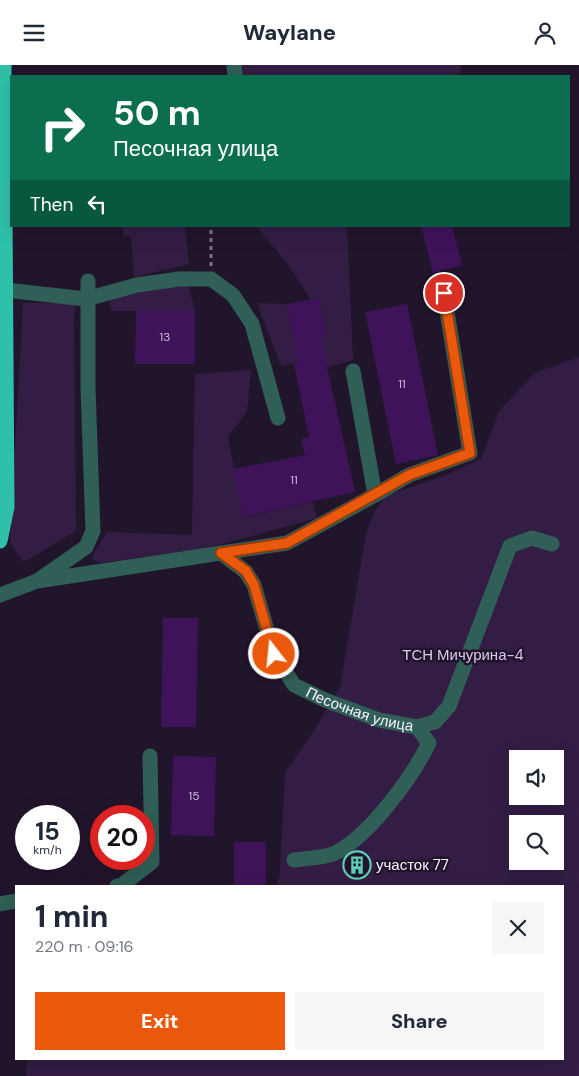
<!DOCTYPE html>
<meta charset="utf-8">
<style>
:root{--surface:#fff;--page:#f6f6f7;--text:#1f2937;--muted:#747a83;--accent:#ea580c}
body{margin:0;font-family:"DM Sans",sans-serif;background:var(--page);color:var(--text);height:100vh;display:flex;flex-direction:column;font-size:19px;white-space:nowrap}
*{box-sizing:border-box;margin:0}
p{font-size:16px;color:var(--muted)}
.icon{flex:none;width:28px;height:28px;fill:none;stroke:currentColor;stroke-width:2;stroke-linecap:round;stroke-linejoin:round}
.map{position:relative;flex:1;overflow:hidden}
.side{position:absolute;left:15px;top:820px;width:549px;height:175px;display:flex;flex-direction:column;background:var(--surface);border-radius:0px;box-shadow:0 5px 20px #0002}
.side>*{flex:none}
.guide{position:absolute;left:10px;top:10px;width:560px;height:152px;border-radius:0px;box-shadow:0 5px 20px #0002;background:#0b6e4f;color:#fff;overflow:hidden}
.tools{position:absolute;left:509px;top:685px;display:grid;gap:10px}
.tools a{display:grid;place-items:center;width:55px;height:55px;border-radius:0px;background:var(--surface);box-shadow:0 5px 20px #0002;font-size:25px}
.speed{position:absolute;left:15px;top:740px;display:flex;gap:10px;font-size:25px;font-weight:700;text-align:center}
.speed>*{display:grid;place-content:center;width:65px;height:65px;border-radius:50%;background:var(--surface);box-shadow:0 5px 20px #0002;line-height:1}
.speed small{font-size:12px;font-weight:400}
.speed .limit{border:8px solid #d22;background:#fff;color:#111}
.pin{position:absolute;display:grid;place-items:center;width:42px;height:42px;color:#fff;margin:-21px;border:2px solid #fff;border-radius:50%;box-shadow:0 1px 5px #0007}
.me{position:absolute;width:55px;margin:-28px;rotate:344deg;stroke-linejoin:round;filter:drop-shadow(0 0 4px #0008)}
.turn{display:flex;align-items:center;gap:18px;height:105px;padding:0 20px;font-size:22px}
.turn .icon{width:65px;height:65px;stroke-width:2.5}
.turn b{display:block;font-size:35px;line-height:42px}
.then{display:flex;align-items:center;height:48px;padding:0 20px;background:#0003;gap:10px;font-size:19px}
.round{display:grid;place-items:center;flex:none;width:52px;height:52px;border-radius:0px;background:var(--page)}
.overview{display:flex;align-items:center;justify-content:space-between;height:85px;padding:0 20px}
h1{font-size:30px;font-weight:800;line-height:38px}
.action{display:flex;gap:10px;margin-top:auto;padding:10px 20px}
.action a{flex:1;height:58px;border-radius:0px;background:var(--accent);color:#fff;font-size:20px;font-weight:800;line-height:58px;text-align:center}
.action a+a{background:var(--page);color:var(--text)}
header{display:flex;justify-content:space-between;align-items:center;height:65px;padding:0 20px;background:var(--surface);font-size:22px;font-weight:800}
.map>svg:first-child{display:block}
</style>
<header><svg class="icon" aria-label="menu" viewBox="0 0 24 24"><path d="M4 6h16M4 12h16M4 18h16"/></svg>Waylane<svg class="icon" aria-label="person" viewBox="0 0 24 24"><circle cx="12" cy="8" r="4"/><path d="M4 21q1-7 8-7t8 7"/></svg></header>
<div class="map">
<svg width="579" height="1011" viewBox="0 0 579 1011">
<rect width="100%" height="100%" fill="#21152c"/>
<g fill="#331d44" fill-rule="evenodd">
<polygon points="240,0 461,0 460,11 240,11"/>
<polygon points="123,161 185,161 189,199 134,212 131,172 123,171"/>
<polygon points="258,161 347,161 353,295 327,302 325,292 281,301 257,238 287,239 294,276 326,270 319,233 311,235 288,199 262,169"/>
<polygon points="188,219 195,246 112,246 107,232"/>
<polygon points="23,238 76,238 74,252 76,466 24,497 10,478"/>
<path d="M579 292V1011H26L27 994H562V821H276L280 809 285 707 310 672 340 622 366 469 374 447 385 431 444 411 481 394 499 346 535 308ZM518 694H555V731H518ZM518 759H555V796H518Z"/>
<polygon points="251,305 247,346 228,372 243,452 313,437 317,453 208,483 100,498 91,494 107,467 192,470 195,309"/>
</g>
<g fill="#3e135a">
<polygon points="421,161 452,161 462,200 433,208"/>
<polygon points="319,233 326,270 322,271 327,302 355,427 243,452 233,404 305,390 301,374 309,372 294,299 298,298 287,239"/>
<polygon points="407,239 438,390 396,399 365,247"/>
<polygon points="136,246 195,246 195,299 135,299"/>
<polygon points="163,553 198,553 196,662 161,662"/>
<polygon points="173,691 216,692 214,771 171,770"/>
<rect x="234" y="777" width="32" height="44"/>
</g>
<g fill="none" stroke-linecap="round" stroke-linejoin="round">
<polyline stroke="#7c7385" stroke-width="3" stroke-dasharray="4 4" stroke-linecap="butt" points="211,201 211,161"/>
<g stroke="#2f5f56" stroke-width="15">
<polyline points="234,0 235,11"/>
<polyline points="6,225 86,234 137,220 179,214 211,214 233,230 252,259 278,353"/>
<polyline points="375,430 409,410 470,388 444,228"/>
<path id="s1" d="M221 488 246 507 254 520 274 589 294 620 325 635 379 655 417 662 435 657 449 641 510 481 532 473 552 479"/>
<polyline points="40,514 86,482 93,466 88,322 88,216"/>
<polyline points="0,530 37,516 287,478 375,430 353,306"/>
<path d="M294 795C307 793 328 793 339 786 372 767 413 711 429 678L417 662"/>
<polyline points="117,821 122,820 152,797 150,691"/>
<polyline points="0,839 16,836"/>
</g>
<polyline stroke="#2fc0aa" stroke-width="15" points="0,476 7,442 4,0"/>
</g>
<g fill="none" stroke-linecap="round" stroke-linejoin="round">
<g stroke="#983908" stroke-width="12">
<polyline id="route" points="274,589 254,520 246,506 221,488 287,478 409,410 470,388 444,228"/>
</g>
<use href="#route" stroke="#ea580c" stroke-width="9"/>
</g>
<defs>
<g id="building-ring" transform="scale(1.4375)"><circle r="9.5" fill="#21152c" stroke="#5cceba" stroke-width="1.5"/><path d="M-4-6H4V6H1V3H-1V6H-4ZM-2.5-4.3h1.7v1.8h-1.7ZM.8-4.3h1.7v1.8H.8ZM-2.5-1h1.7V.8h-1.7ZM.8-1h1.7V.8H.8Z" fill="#5cceba"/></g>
</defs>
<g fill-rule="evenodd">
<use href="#building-ring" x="357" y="800"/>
</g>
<g text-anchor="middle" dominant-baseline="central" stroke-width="5" stroke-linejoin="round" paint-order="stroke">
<g font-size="12" fill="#c9bad5">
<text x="165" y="272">13</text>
<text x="402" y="319">11</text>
<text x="294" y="415">11</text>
<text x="194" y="731">15</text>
</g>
<g font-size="15" fill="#dcc7f0" stroke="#21152c">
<text x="463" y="590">ТСН Мичурина-4</text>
</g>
<g font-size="15" fill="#f7f1fe" stroke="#21152c">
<text stroke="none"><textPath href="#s1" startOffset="226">Песочная улица</textPath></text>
</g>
<g font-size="15" fill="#f7f1fe" stroke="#21152c" text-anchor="start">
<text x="376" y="800">участок 77</text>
</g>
</g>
</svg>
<div class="tools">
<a><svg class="icon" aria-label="sound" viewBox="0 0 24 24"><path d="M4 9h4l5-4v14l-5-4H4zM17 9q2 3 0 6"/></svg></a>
<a><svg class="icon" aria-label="search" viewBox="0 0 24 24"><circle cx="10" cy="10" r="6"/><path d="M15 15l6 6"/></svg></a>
</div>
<div class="speed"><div>15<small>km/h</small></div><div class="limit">20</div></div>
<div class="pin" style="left:444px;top:228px;background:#d93025"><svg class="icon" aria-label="arrive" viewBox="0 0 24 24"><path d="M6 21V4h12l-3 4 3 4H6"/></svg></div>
<svg class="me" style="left:274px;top:589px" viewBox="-20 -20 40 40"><circle r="17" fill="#ea580c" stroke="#fff" stroke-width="3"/><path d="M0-11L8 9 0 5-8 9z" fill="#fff"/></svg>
<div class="guide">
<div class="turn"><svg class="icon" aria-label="right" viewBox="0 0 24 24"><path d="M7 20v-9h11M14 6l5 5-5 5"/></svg><div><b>50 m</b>Песочная улица</div></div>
<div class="then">Then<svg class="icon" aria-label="left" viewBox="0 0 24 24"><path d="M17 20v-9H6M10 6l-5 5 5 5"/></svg></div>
</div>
<section class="side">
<div class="overview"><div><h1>1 min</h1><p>220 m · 09:16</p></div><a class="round"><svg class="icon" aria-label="close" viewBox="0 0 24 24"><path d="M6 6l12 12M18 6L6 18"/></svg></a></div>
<div class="action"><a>Exit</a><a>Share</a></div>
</section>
</div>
